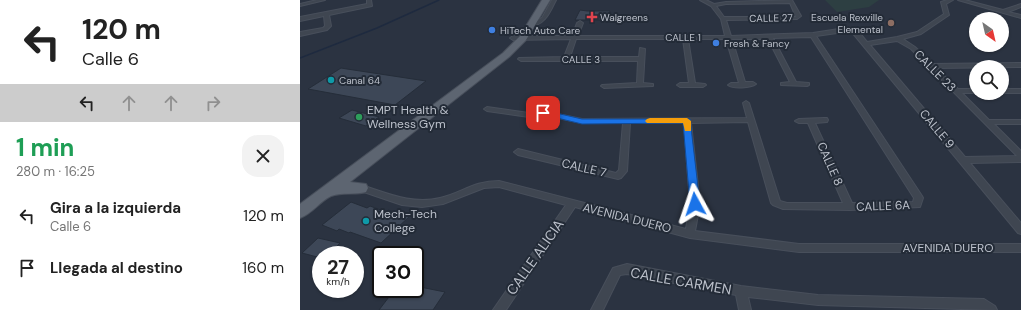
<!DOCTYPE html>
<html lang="es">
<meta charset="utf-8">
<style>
:root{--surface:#fff;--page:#f2f2f2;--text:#222;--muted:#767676}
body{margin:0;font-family:"DM Sans",sans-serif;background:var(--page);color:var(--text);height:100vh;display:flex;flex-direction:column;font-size:15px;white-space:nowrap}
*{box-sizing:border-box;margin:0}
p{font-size:13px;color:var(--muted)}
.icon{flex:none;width:22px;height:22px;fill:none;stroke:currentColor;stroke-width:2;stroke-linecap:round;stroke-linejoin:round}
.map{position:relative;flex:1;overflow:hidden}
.side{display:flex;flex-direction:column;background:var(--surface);width:300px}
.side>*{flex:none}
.top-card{background:#fff;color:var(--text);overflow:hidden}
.needle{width:26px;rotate:146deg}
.tools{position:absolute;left:669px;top:12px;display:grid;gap:8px}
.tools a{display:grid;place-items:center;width:40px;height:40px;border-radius:50%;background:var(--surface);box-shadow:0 1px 3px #0004;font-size:20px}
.speed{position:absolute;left:12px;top:246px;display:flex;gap:8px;font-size:20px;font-weight:700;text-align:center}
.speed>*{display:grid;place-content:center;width:52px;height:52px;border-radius:50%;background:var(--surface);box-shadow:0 1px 3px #0004;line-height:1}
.speed small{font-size:10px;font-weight:400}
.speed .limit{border:2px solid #111;border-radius:6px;background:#fff;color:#111}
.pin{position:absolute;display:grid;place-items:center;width:34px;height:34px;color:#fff;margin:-17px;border-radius:8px;box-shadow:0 2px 6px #0006}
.me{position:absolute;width:44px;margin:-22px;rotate:355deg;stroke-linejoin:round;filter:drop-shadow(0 0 3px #0008)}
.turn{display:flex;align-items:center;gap:14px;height:84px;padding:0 16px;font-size:18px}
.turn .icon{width:52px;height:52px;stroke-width:2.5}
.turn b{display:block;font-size:28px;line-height:34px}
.lanes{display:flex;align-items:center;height:38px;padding:0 16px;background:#0003;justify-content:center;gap:20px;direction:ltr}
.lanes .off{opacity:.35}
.round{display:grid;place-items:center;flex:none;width:42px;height:42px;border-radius:16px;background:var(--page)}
.head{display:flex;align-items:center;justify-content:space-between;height:68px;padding:0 16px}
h1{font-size:24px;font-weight:700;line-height:30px;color:#1e9e55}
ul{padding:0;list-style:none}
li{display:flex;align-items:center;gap:12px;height:52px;padding:0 16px}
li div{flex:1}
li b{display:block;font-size:15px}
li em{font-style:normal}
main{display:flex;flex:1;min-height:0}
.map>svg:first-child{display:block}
</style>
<main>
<section class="side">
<div class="top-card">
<div class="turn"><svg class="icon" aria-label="left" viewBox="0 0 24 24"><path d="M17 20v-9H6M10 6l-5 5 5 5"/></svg><div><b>120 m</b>Calle 6</div></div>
<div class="lanes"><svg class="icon" aria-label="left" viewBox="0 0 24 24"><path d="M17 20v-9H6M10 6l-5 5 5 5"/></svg><svg class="icon off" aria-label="ahead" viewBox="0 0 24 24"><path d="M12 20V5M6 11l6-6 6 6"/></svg><svg class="icon off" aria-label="ahead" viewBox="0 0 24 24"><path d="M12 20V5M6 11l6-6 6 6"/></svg><svg class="icon off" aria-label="right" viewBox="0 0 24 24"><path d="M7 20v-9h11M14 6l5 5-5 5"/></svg></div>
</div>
<div class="head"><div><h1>1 min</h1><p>280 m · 16:25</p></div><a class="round"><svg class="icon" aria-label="close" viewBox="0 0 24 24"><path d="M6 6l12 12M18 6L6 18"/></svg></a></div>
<ul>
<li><svg class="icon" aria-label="left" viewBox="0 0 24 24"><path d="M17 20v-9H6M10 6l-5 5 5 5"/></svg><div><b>Gira a la izquierda</b><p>Calle 6</p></div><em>120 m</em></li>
<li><svg class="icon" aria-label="arrive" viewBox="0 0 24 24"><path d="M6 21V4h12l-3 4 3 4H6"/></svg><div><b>Llegada al destino</b></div><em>160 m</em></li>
</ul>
</section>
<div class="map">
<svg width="721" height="310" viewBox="0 0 721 310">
<rect width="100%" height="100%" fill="#2b3341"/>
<polygon fill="#2d3f42" points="525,0 579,0 569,7 537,12"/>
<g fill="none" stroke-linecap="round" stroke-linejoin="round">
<polyline stroke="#1e2a3f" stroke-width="1.5" points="0,58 77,28 139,0"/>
</g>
<g fill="#3d4757" stroke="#252d39">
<polygon points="280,10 287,11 310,11 307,20 275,20"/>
<polygon points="41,68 47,69 126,81 95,105 8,89"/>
<polygon points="52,110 79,117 66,126 39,118"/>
<polygon points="51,202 67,208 70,206 86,212 88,210 110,216 81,243 50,232 49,233 39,229 37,231 22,225"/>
<polygon points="18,238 40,243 28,255 21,255 21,258 2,253"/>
<polygon points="115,286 145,292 133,310 79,310 95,289 115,289"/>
</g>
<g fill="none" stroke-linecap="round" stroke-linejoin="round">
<g stroke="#484f5b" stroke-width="2">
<g id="street">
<polygon points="17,0 25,0 0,6 0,4"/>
<polygon points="67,0 71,0 72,6 29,15 31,26 27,30 0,36 0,32 23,28 25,26 24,16 0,21 0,17 67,4"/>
<path d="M252 0H256C250 12 245 26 229 26V24L242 18Z"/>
<path d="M400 0H406L414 4 426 2 492 0 501 16 497 19 426 20 431 36 513 33 552 27 558 31 567 42 597 37 617 32 644 14 641 2 647 0H653L646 4 649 15 621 34 603 39 615 47 633 64 721 63V67L636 68 658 89H676V93H662L689 120H721V124H694L721 151V162L670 163 721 223V234L718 233 551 31 516 36 622 196 623 198 620 207 550 210 483 209 473 205 471 203 448 122 391 123 400 204 395 231 499 244H721V252H499L390 238 275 207 206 310H193L266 205 199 187 184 188 143 204 122 207 102 205 58 190 57 188 58 186 61 185C87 193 112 205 140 198 162 193 173 181 199 181L386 229 390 204 384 123H330L327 171 321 178 318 179 218 155 214 152 218 149 316 173 319 170 323 123H282L243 115 229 117 187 111 184 109 187 107 229 113 243 111 282 119 447 118 443 103 446 101 449 103 480 201 487 203H543L508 123H499L495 121 499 119 524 118H527L528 120 527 122 515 123 552 203 613 202 614 198 511 37 473 38 496 82 509 83V85L507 86 481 85V83L490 82 468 39H432L445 82H453L456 84C451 88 433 89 428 85L431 83H439L426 39H388L395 83 405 84 406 85 403 87H380L377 85 380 83H389L383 39H276L270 57H339L340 48 345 49 343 83 353 84V86L304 88 301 86 302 85 337 83 338 61H221L218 59 219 58 264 57 271 39 213 40 210 38 213 36H272L277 23 280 21 283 23 278 36H425L421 19 411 6ZM490 3 496 17H424L416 6 426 4ZM597 41 611 49 717 156 665 157 570 45Z"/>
<polygon points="658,0 665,0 703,10 721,4 721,7 708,12 721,15 721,18"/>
<rect x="702" y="89" width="19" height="4"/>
<polygon points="327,264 441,286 518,295 684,299 695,306 697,310 518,305 448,297 451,310 439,310 436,295 327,274 320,275 303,310 291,310 313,268"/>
</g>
</g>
<g stroke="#484f5b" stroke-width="2">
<path id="primary" d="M242 0H250L226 40 209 57 50 182 66 184 68 188 66 192C56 195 43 192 31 196 20 201 12 214 0 218V204L203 53 220 36Z"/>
</g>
<use href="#street" fill="#3f4651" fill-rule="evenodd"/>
<use href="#primary" fill="#5d6571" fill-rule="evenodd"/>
</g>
<polygon fill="#1a73e8" stroke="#114b97" points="243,110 282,119 390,119 400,204 398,207 391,207 390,204 383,123 282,124 240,114 239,113"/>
<polygon fill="#f59e0b" points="350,118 387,118 391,121 391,131 385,131 383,123 347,123 345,121 347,119"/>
<path fill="#e0444e" stroke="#232b37" stroke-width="1.5" d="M290 11h4v4h4v4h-4v4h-4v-4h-4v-4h4z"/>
<circle fill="#8d6e63" stroke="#232b37" stroke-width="1.5" cx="591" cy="23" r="4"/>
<g fill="#3f7fe0" stroke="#232b37" stroke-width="1.5">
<circle cx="192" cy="30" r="4"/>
<circle cx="416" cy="43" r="4"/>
</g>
<g fill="#0f9aa8" stroke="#232b37" stroke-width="1.5">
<circle cx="31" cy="80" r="4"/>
<circle cx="66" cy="221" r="4"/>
</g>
<circle fill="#2e9e5b" stroke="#232b37" stroke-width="1.5" cx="59" cy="117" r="4"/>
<g text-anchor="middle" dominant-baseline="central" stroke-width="4" stroke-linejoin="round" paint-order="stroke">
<g font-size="10" fill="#bcc1cb" stroke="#232b37" text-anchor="start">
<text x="300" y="17">Walgreens</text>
<text x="583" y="17" text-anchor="end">Escuela Rexville<tspan x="583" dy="12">Elemental</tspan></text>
<text x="200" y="30">HiTech Auto Care</text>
<text x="424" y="43">Fresh &amp; Fancy</text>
<text x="39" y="80">Canal 64</text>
</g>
<g font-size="10" fill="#bcc1cb" stroke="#232b37">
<text transform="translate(471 18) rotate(-1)">CALLE 27</text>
<text x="383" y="37">CALLE 1</text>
<text x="281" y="59">CALLE 3</text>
</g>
<g font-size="12" fill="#bcc1cb" stroke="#232b37">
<text transform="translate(635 71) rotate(45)">CALLE 23</text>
<text transform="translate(637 129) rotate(50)">CALLE 9</text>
<text transform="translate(530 164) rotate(66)">CALLE 8</text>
<text transform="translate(284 168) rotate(13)">CALLE 7</text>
<text transform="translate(583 206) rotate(-2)">CALLE 6A</text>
<text transform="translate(327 218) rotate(14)">AVENIDA DUERO</text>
<text x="648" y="248">AVENIDA DUERO</text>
</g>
<g font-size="12" fill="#bcc1cb" stroke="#232b37" text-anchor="start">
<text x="67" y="110">EMPT Health &amp;<tspan x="67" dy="14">Wellness Gym</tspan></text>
<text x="74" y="214">Mech-Tech<tspan x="74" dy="14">College</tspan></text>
</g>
<g font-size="14" fill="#bcc1cb" stroke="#232b37">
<text transform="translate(235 257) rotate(-55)">CALLE ALICIA</text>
<text transform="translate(381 281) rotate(10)">CALLE CARMEN</text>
</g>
</g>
</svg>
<div class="tools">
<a><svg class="needle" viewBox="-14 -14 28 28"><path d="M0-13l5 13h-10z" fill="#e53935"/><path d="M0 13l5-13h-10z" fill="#767676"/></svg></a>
<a><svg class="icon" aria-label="search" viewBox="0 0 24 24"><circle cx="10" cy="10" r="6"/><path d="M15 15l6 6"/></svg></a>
</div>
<div class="speed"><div>27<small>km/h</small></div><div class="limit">30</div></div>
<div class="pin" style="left:243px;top:113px;background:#d93025"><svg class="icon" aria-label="arrive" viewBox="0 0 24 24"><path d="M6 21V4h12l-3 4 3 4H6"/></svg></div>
<svg class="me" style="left:395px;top:204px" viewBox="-20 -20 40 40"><path d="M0-17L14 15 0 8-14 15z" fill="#1a73e8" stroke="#fff" stroke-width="4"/></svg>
</div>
</main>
